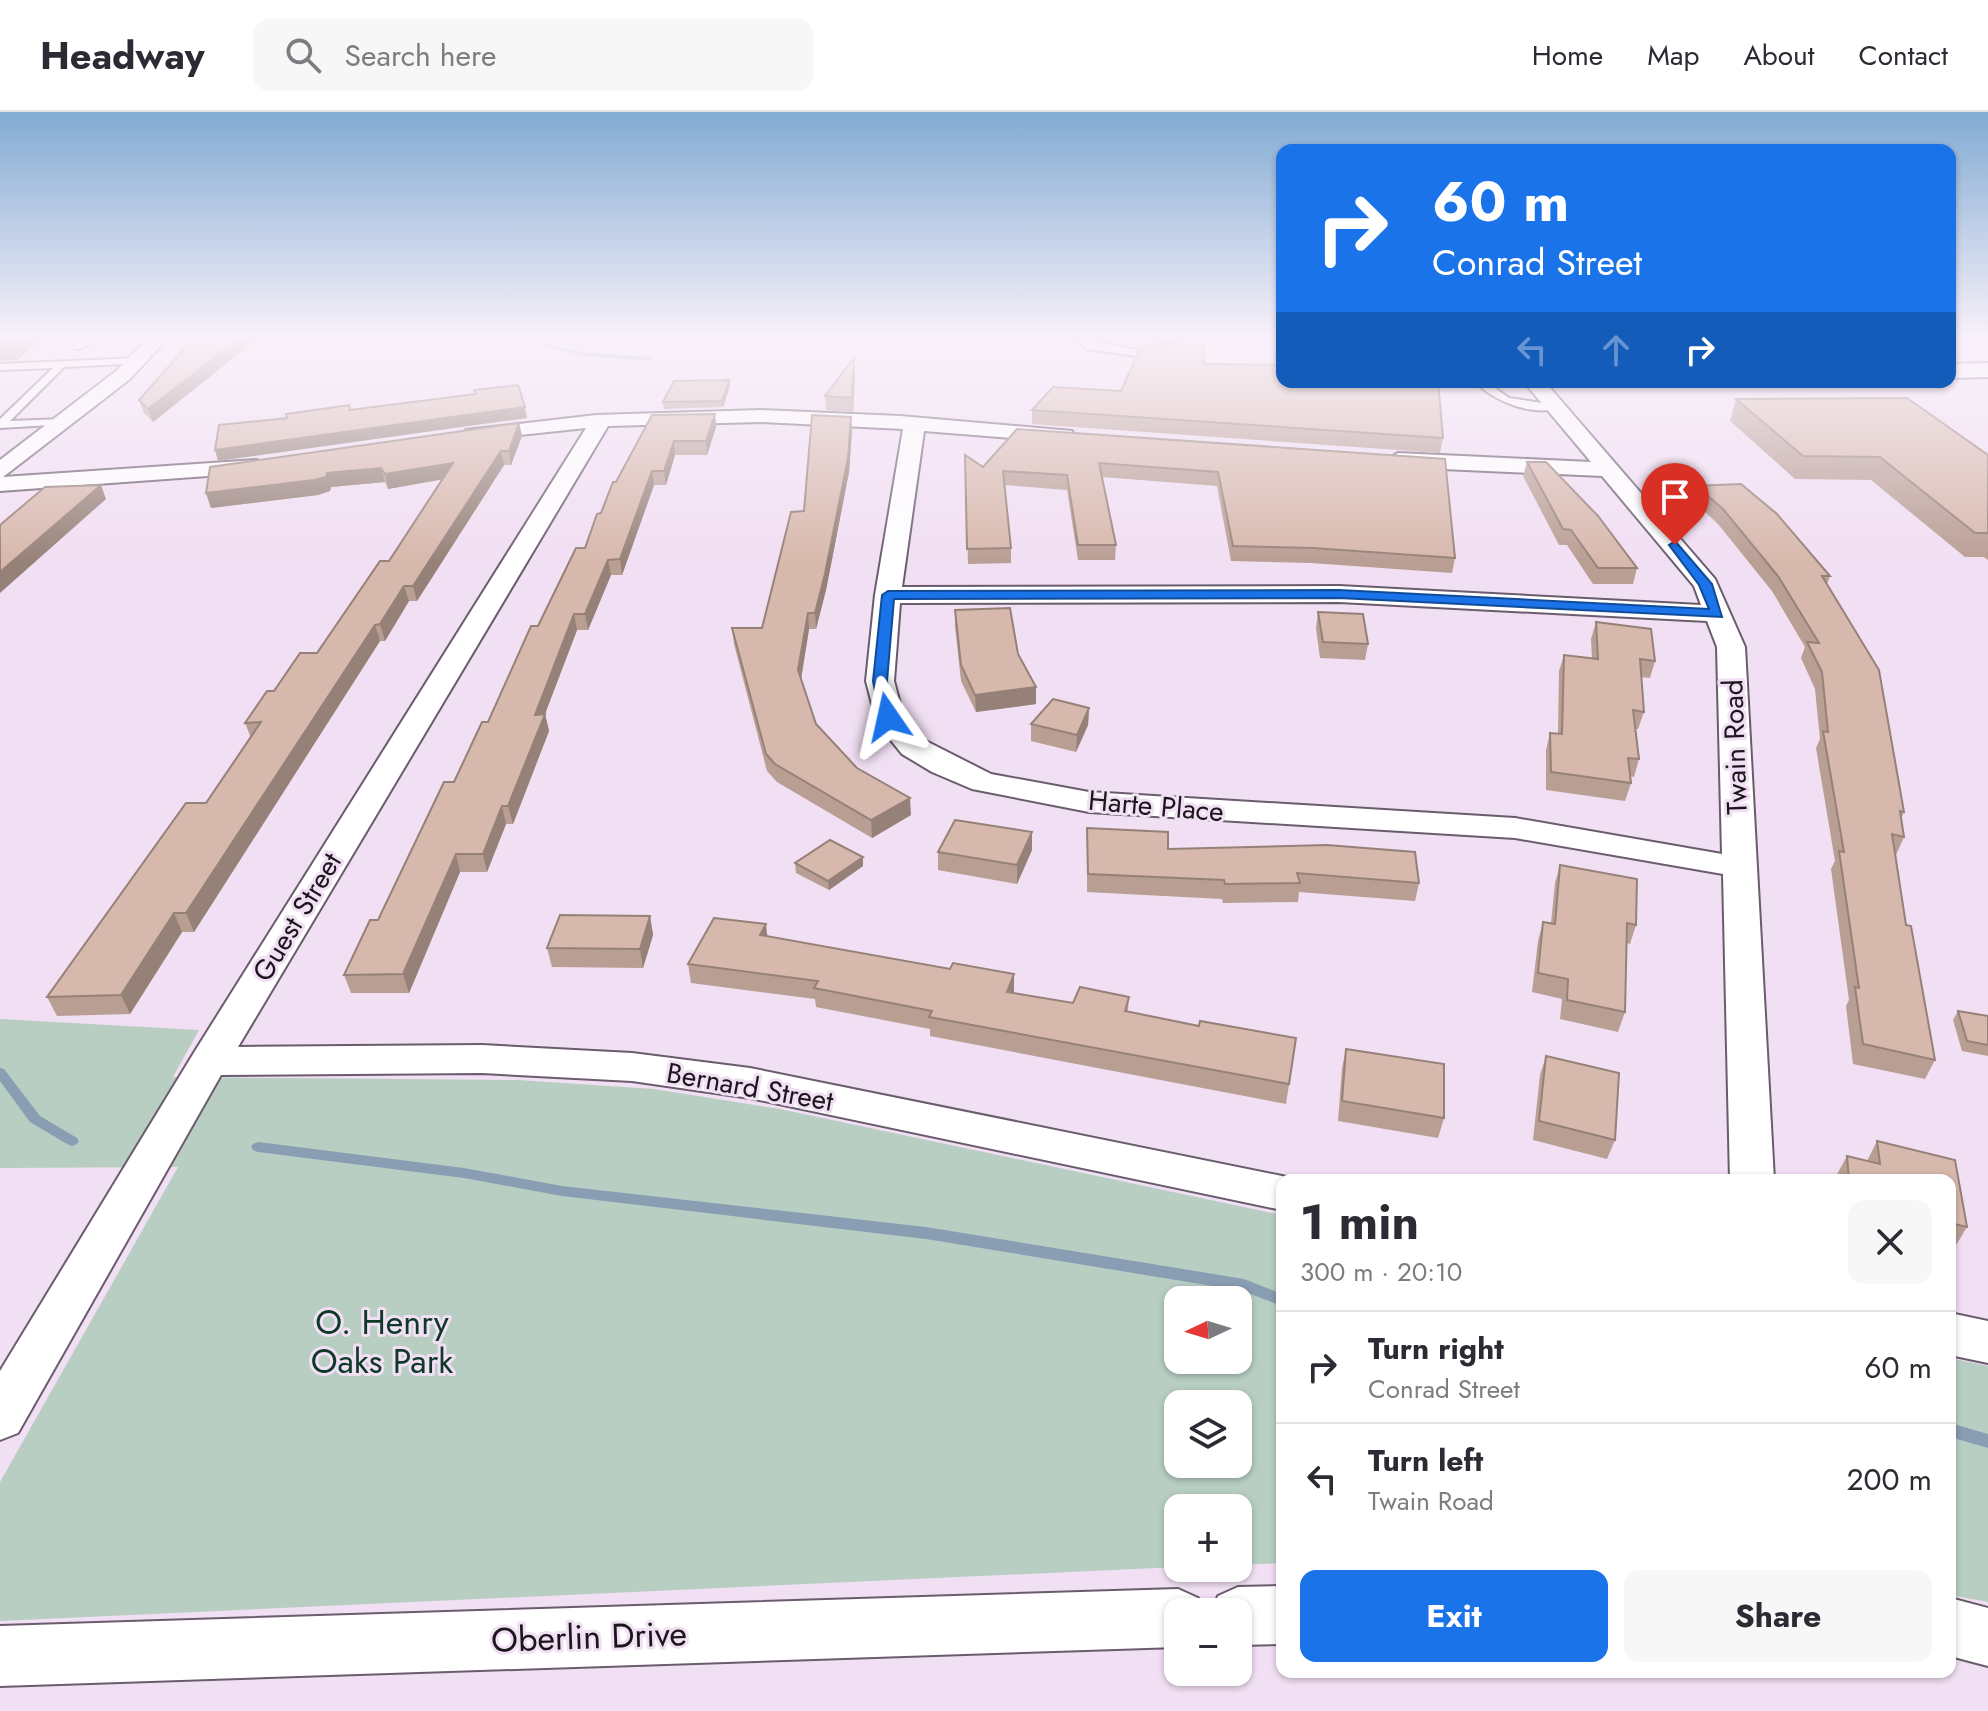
<!DOCTYPE html>
<meta charset="utf-8">
<style>
:root{--surface:#fff;--page:#f7f7f7;--text:#2b2b33;--muted:#7c7c81;--line:#e1e1e2;--accent:#1a73e8}
body{margin:0;font-family:Jost,sans-serif;background:var(--page);color:var(--text);height:100vh;display:flex;flex-direction:column;font-size:30px;white-space:nowrap}
*{box-sizing:border-box;margin:0}
p{font-size:26px;color:var(--muted)}
.icon{flex:none;width:44px;height:44px;fill:none;stroke:currentColor;stroke-width:2;stroke-linecap:round;stroke-linejoin:round}
.map{position:relative;flex:1;overflow:hidden}
.panel{position:absolute;left:1276px;top:1062px;width:680px;height:504px;display:flex;flex-direction:column;background:var(--surface);border-radius:16px;box-shadow:0 2px 6px #0004}
.panel>*{flex:none}
.top-card{position:absolute;left:1276px;top:32px;width:680px;height:244px;border-radius:16px;box-shadow:0 2px 6px #0004;background:#1a73e8;color:#fff;overflow:hidden}
.needle{width:52px;rotate:266deg}
.fabs{position:absolute;left:1164px;top:1174px;display:grid;gap:16px}
.fabs a{display:grid;place-items:center;width:88px;height:88px;border-radius:16px;background:var(--surface);box-shadow:0 2px 6px #0004;font-size:40px}
.pin{position:absolute;display:grid;place-items:center;width:68px;height:68px;color:#fff;margin:-82px -34px;border-radius:50% 50% 50% 0;rotate:-45deg;box-shadow:0 0 8px #0007}
.pin .icon{rotate:45deg}
.me{position:absolute;width:88px;margin:-44px;rotate:349deg;stroke-linejoin:round;filter:drop-shadow(0 0 6px #0008)}
.turn{display:flex;align-items:center;gap:28px;height:168px;padding:0 24px;font-size:36px}
.turn .icon{width:104px;height:104px;stroke-width:2.5}
.turn b{display:block;font-size:56px;line-height:68px}
.lanes{display:flex;align-items:center;height:76px;padding:0 24px;background:#0003;justify-content:center;gap:40px;direction:ltr}
.lanes .off{opacity:.35}
.round{display:grid;place-items:center;flex:none;width:84px;height:84px;border-radius:16px;background:var(--page)}
.head{display:flex;align-items:center;justify-content:space-between;height:136px;padding:0 24px}
h1{font-size:48px;font-weight:700;line-height:60px}
.primary-button{display:flex;gap:16px;margin-top:auto;padding:16px 24px}
.primary-button a{flex:1;height:92px;border-radius:16px;background:var(--accent);color:#fff;font-size:32px;font-weight:700;line-height:92px;text-align:center}
.primary-button a+a{background:var(--page);color:var(--text)}
ul{padding:0;list-style:none}
li{display:flex;align-items:center;gap:24px;height:112px;padding:0 24px;border-top:2px solid var(--line)}
li div{flex:1}
li b{display:block;font-size:30px}
li em{font-style:normal}
header{display:flex;align-items:center;gap:48px;box-sizing:border-box;height:112px;padding:0 40px;background:var(--surface);border-bottom:2px solid var(--line)}
header strong{font-size:38px}
nav{display:flex;gap:44px;margin-inline-start:auto;font-size:28px}
.search{width:560px;height:72px;background:var(--page);display:flex;align-items:center;gap:20px;box-sizing:border-box;padding:0 28px;border-radius:16px;color:var(--muted);font-size:30px}
.map>svg:first-child{display:block}
</style>
<header>
<strong>Headway</strong>
<div class="search"><svg class="icon" aria-label="search" viewBox="0 0 24 24"><circle cx="10" cy="10" r="6"/><path d="M15 15l6 6"/></svg>Search here</div>
<nav><a>Home</a><a>Map</a><a>About</a><a>Contact</a></nav>
</header>
<div class="map">
<svg width="1988" height="1599" viewBox="0 0 1988 1599">
<rect width="100%" height="100%" fill="#f1dff3"/>
<g fill="#b8cec3" fill-rule="evenodd">
<path d="M0 907 199 918 173 965 518 968 654 977 780 997 1282 1103V1451L1238 1453V1396H1178V1455L0 1509V1370L178 1055 0 1056ZM1178 1188H1238V1248H1178ZM1178 1292H1238V1352H1178Z"/>
<polygon points="1950,1246 1988,1254 1988,1490 1950,1483"/>
</g>
<g fill="none" stroke-linecap="round" stroke-linejoin="round">
<g fill="#899db3" fill-rule="evenodd">
<polygon points="519,227 529,227 583,240 650,245 653,247 650,249 583,244"/>
<polygon points="0,956 4,957 40,1004 77,1026 79,1029 77,1032 72,1034 67,1032 30,1010 0,969"/>
<polygon points="258,1030 464,1056 562,1074 926,1115 1244,1167 1282,1182 1282,1194 1243,1179 926,1127 562,1084 464,1066 258,1040 253,1038 251,1035 253,1032"/>
<polygon points="1950,1311 1988,1322 1988,1336 1950,1325"/>
</g>
<g stroke="#6a5b6d" stroke-width="4">
<g id="service">
<polygon points="85,227 97,227 81,237 75,237 75,233"/>
<polygon points="1075,227 1157,241 1173,236 1178,227 1188,227 1180,240 1157,247 1087,237"/>
<polygon points="1282,238 1282,250 1277,247 1277,241"/>
<polygon points="139,246 142,247 142,251 64,255 10,309 64,307 68,308 68,312 0,316 0,307 53,256 0,258 0,252"/>
<path d="M1476 270H1486L1509 286 1561 294C1538 307 1492 289 1476 270Z"/>
</g>
</g>
<g stroke="#6a5b6d" stroke-width="4">
<g id="minor">
<polygon points="148,227 167,227 130,267 3,365 256,348 264,350 267,355 264,360 0,379 0,348 116,259"/>
<path d="M1524 270H1545L1715 467 1745 535 1774 1068H1730L1723 762 1515 726 1089 700 972 677 932 660 902 642 877 611 866 569 875 483 903 317 761 310 608 314 238 935 482 933 632 941 750 956 1282 1064 1295 1068H1282V1098L750 986 632 969 482 961 221 963 18 1321 0 1328V1259L195 939 586 316 473 328 466 326 462 322 466 318 596 303 761 298 900 304 1072 319 1075 324 1064 330 924 319 902 475 1339 474 1701 493 1694 474 1602 364 1398 355 1387 348 1398 341 1591 350ZM1339 490 1707 509 1717 535 1722 742 1515 706 1089 680 991 662 924 628 903 603 894 569 900 491Z"/>
<polygon points="1950,1201 1988,1209 1988,1251 1950,1243"/>
<polygon points="1282,1474 1282,1532 1238,1533 1238,1500 1211,1500 1218,1484 1238,1475"/>
<polygon points="1178,1477 1198,1486 1204,1500 1178,1500 1178,1535 0,1574 0,1514"/>
<polygon points="1950,1486 1988,1496 1988,1554 1950,1544"/>
</g>
</g>
<g stroke="#6a5b6d" stroke-width="4">
<polygon id="secondary" points="1988,251 1988,265 1950,266 1950,252"/>
</g>
<use href="#service" fill="#fff" fill-rule="evenodd"/>
<use href="#minor" fill="#fff" fill-rule="evenodd"/>
<use href="#secondary" fill="#fff" fill-rule="evenodd"/>
</g>
<g fill="#b99e94">
<polygon points="193,227 257,227 153,310 144,301 139,288"/>
<polygon points="1146,227 1176,227 1171,233 1204,252 1443,326 1440,341 1032,312 1032,298 1121,279 1145,235"/>
<polygon points="855,259 853,300 826,298 825,284"/>
<polygon points="729,268 730,274 723,295 664,297 663,290"/>
<polygon points="1736,287 1988,343 1988,448 1984,445 1965,445 1871,368 1795,367 1730,309"/>
<polygon points="715,302 716,315 707,343 675,343 666,373 654,373 622,463 611,463 588,518 577,518 545,602 549,619 513,712 506,712 487,760 460,760 409,881 351,881 344,863 378,808 488,610 538,514 585,436 616,370 652,303"/>
<polygon points="519,311 522,324 511,353 504,353 417,489 409,489 385,529 380,529 194,820 182,820 130,902 57,904 47,885 206,691 251,626 245,611 274,579 317,541 389,449 442,367 388,377 385,370 331,375 330,379 318,383 211,396 206,381"/>
<polygon points="1017,317 1445,347 1455,446 1452,461 1311,451 1231,449 1217,374 1102,365 1116,433 1115,448 1078,448 1067,378 1004,373 1011,436 1011,451 968,452 965,343 983,355"/>
<polygon points="852,319 849,360 826,478 816,517 809,517 801,566 816,612 857,656 911,703 872,726 777,670 767,659 734,532 732,516 762,516 804,399"/>
<polygon points="1527,350 1637,456 1633,472 1593,472 1567,433 1559,433 1523,364"/>
<polygon points="1696,374 1830,464 1827,472 1904,700 1901,707 1904,725 1896,743 1906,813 1935,948 1925,967 1853,952 1846,894 1849,888 1831,757 1835,749 1816,636 1820,627 1815,577 1801,546 1805,535 1772,479 1718,412 1692,388"/>
<polygon points="955,498 1036,592 976,600 961,569 955,514"/>
<polygon points="1318,500 1368,532 1365,548 1320,546 1316,516"/>
<polygon points="1596,510 1655,549 1650,566 1641,565 1644,600 1638,617 1636,617 1639,647 1634,665 1630,664 1631,671 1625,689 1546,678 1546,638 1550,621 1558,622 1559,559 1564,543 1592,547 1591,527"/>
<polygon points="1089,596 1088,613 1076,640 1031,629 1031,612"/>
<polygon points="1087,716 1168,737 1419,771 1415,789 1299,780 1298,790 1223,791 1222,787 1087,780"/>
<polygon points="1032,738 1017,772 938,758 938,740"/>
<polygon points="795,751 863,754 829,778 796,761"/>
<polygon points="1560,753 1636,813 1630,832 1627,831 1625,900 1618,920 1560,907 1562,887 1532,880 1538,829 1543,810 1551,811 1555,771"/>
<polygon points="650,804 653,823 643,856 552,855 547,836"/>
<polygon points="767,825 1014,881 1073,891 1129,885 1128,899 1199,914 1296,926 1286,992 930,924 930,917 816,895 815,887 691,871 688,852"/>
<polygon points="1958,899 1988,904 1988,944 1962,939 1953,908"/>
<polygon points="1346,937 1444,1006 1438,1026 1338,1009 1342,956"/>
<polygon points="1546,944 1615,1028 1607,1047 1533,1028 1540,963"/>
<polygon points="1877,1029 1955,1048 1967,1115 1955,1135 1950,1133 1950,1068 1837,1068 1836,1064 1847,1044 1867,1049"/>
</g>
<g fill="#968178">
<polygon points="0,227 42,227 17,248 0,249"/>
<polygon points="239,227 257,227 153,310 148,297"/>
<polygon points="1158,227 1176,227 1171,234 1157,238"/>
<polygon points="854,246 855,259 853,300 852,286"/>
<polygon points="729,268 730,274 723,295 722,289"/>
<polygon points="525,295 527,306 218,349 215,338"/>
<polygon points="715,302 716,315 707,343 706,329"/>
<polygon points="851,305 852,319 849,360 826,478 816,517 815,501"/>
<polygon points="519,311 522,324 511,353 509,339"/>
<polygon points="674,329 675,343 666,373 664,359"/>
<polygon points="501,339 504,353 417,489 413,474"/>
<polygon points="453,351 456,365 388,377 385,362"/>
<polygon points="381,356 385,370 331,375 330,379 318,383 211,396 206,381 327,361"/>
<polygon points="652,359 654,373 622,463 620,447"/>
<polygon points="101,373 106,387 0,481 0,460"/>
<polygon points="608,448 611,463 588,518 585,502"/>
<polygon points="404,474 409,489 385,529 380,512"/>
<polygon points="808,501 809,517 800,574 798,558"/>
<polygon points="574,502 577,518 538,620 535,603"/>
<polygon points="375,513 380,529 194,820 186,801"/>
<polygon points="1036,575 1036,592 976,600 975,583"/>
<polygon points="1089,596 1088,613 1076,640 1077,623"/>
<polygon points="545,602 549,619 513,712 508,694"/>
<polygon points="910,686 911,703 872,726 871,708"/>
<polygon points="502,694 506,712 487,760 483,742"/>
<polygon points="1032,720 1032,738 1017,772 1017,753"/>
<polygon points="456,742 460,760 409,881 403,862"/>
<polygon points="863,745 863,754 829,778 828,769"/>
<polygon points="174,801 182,820 130,902 121,883"/>
<polygon points="650,804 653,823 643,856 640,837"/>
<polygon points="766,812 768,831 760,823"/>
<polygon points="1014,862 1014,881 1007,880"/>
</g>
<g fill="#d7b8ac" stroke="#968178" stroke-width="2">
<polygon points="193,227 239,227 148,297 139,288"/>
<polygon points="1184,227 1203,227 1204,252 1282,253 1282,270 1438,270 1443,326 1032,298 1053,275 1121,279 1141,234 1159,237 1182,230"/>
<polygon points="854,246 852,286 825,284"/>
<polygon points="729,268 722,289 663,290 674,269"/>
<polygon points="518,273 525,295 215,338 219,313 287,306 286,302 349,293 350,298 476,282 474,278"/>
<polygon points="1907,286 1988,343 1988,421 1975,421 1880,345 1803,344 1736,287"/>
<polygon points="715,302 706,329 674,329 664,359 652,359 620,447 608,448 585,502 574,502 535,603 545,602 508,694 502,694 483,742 456,742 403,862 344,863 370,808 378,808 444,670 454,670 482,610 488,610 531,514 538,514 576,436 585,436 597,402 601,401 613,370 616,370 652,303"/>
<polygon points="812,303 851,305 848,346 825,462 815,501 808,501 798,558 816,612 857,656 910,686 871,708 775,652 766,642 732,516 762,516 791,400 804,399"/>
<polygon points="519,311 509,339 501,339 413,474 404,474 380,512 375,513 186,801 174,801 121,883 47,885 186,691 206,691 261,610 245,611 267,579 274,579 300,541 317,541 380,449 389,449 453,351 385,362 381,356 327,361 326,365 314,368 206,381 210,355"/>
<polygon points="1017,317 1445,347 1455,446 1313,436 1233,434 1218,360 1099,351 1116,433 1078,433 1067,363 1003,359 1011,436 967,437 965,343 983,355"/>
<polygon points="1527,350 1546,350 1598,404 1637,456 1598,456 1571,418 1563,417"/>
<polygon points="1741,372 1777,402 1830,464 1822,464 1879,558 1904,700 1900,699 1904,725 1892,722 1906,813 1911,814 1935,948 1863,932 1855,875 1859,876 1839,739 1844,740 1823,619 1828,620 1822,560 1807,530 1819,531 1778,464 1723,397 1696,374"/>
<polygon points="101,373 0,460 0,413 45,375"/>
<polygon points="1010,496 1018,542 1036,575 975,583 961,553 955,498"/>
<polygon points="1318,500 1363,502 1368,532 1323,530"/>
<polygon points="1596,510 1651,517 1655,549 1640,547 1644,600 1633,598 1639,647 1628,646 1631,671 1551,660 1550,621 1562,622 1564,543 1598,547"/>
<polygon points="1053,587 1089,596 1077,623 1031,612"/>
<polygon points="955,708 1032,720 1017,753 938,740"/>
<polygon points="1087,716 1168,720 1168,737 1327,733 1415,740 1419,771 1297,761 1300,771 1225,772 1224,768 1088,762"/>
<polygon points="830,728 863,745 828,769 795,751"/>
<polygon points="1560,753 1637,767 1636,813 1627,811 1625,900 1567,888 1568,867 1538,861 1543,810 1555,812"/>
<polygon points="560,803 650,804 640,837 547,836"/>
<polygon points="714,806 766,812 760,823 950,857 953,851 1014,862 1007,880 1073,891 1080,875 1129,885 1125,899 1199,914 1200,909 1296,926 1289,972 929,905 932,899 814,876 818,869 688,852"/>
<polygon points="1958,899 1988,904 1988,933 1967,929"/>
<polygon points="1346,937 1444,952 1444,1006 1342,989"/>
<polygon points="1546,944 1619,961 1615,1028 1539,1009"/>
<polygon points="1877,1029 1955,1048 1967,1115 1950,1111 1950,1068 1849,1068 1847,1044 1880,1052"/>
</g>
<linearGradient id="sky" x2="0" y2="1"><stop stop-color="#82abd3"/><stop offset="0.5" stop-color="#f9f1fa"/><stop offset="1" stop-color="#f9f1fa" stop-opacity="0"/></linearGradient>
<rect width="1988" height="451" fill="url(#sky)"/>
<polygon fill="#1a73e8" stroke="#114b97" stroke-width="2" points="1675,429 1712,472 1722,505 1339,486 894,487 887,569 893,608 880,605 873,569 882,483 888,479 1339,478 1709,497 1699,473 1669,433"/>
<g text-anchor="middle" dominant-baseline="central" stroke-width="6" stroke-linejoin="round" paint-order="stroke">
<g font-size="28" fill="#1b151c" stroke="#f1dff3">
<text transform="translate(1735 635) rotate(-92)">Twain Road</text>
<text transform="translate(1156 694) rotate(5)">Harte Place</text>
<text transform="translate(297 805) rotate(-59)">Guest Street</text>
<text transform="translate(750 975) rotate(10)">Bernard Street</text>
</g>
<g font-size="34" fill="#0e3928" stroke="#f1dff3">
<text x="382" y="1210">O. Henry<tspan x="382" dy="39">Oaks Park</tspan></text>
</g>
<g font-size="34" fill="#1b151c" stroke="#f1dff3">
<text transform="translate(589 1525) rotate(-2)">Oberlin Drive</text>
</g>
</g>
</svg>
<div class="fabs">
<a><svg class="needle" viewBox="-14 -14 28 28"><path d="M0-13l5 13h-10z" fill="#e53935"/><path d="M0 13l5-13h-10z" fill="#7c7c81"/></svg></a>
<a><svg class="icon" aria-label="layers" viewBox="0 0 24 24"><path d="M12 4l9 5-9 5-9-5zM3 14l9 5 9-5"/></svg></a>
<a>+</a>
<a>−</a>
</div>
<div class="pin" style="left:1675px;top:433px;background:#d93025"><svg class="icon" aria-label="arrive" viewBox="0 0 24 24"><path d="M6 21V4h12l-3 4 3 4H6"/></svg></div>
<svg class="me" style="left:888px;top:605px" viewBox="-20 -20 40 40"><path d="M0-17L14 15 0 8-14 15z" fill="#1a73e8" stroke="#fff" stroke-width="4"/></svg>
<div class="top-card">
<div class="turn"><svg class="icon" aria-label="right" viewBox="0 0 24 24"><path d="M7 20v-9h11M14 6l5 5-5 5"/></svg><div><b>60 m</b>Conrad Street</div></div>
<div class="lanes"><svg class="icon off" aria-label="left" viewBox="0 0 24 24"><path d="M17 20v-9H6M10 6l-5 5 5 5"/></svg><svg class="icon off" aria-label="ahead" viewBox="0 0 24 24"><path d="M12 20V5M6 11l6-6 6 6"/></svg><svg class="icon" aria-label="right" viewBox="0 0 24 24"><path d="M7 20v-9h11M14 6l5 5-5 5"/></svg></div>
</div>
<section class="panel">
<div class="head"><div><h1>1 min</h1><p>300 m · 20:10</p></div><a class="round"><svg class="icon" aria-label="close" viewBox="0 0 24 24"><path d="M6 6l12 12M18 6L6 18"/></svg></a></div>
<ul>
<li><svg class="icon" aria-label="right" viewBox="0 0 24 24"><path d="M7 20v-9h11M14 6l5 5-5 5"/></svg><div><b>Turn right</b><p>Conrad Street</p></div><em>60 m</em></li>
<li><svg class="icon" aria-label="left" viewBox="0 0 24 24"><path d="M17 20v-9H6M10 6l-5 5 5 5"/></svg><div><b>Turn left</b><p>Twain Road</p></div><em>200 m</em></li>
</ul>
<div class="primary-button"><a>Exit</a><a>Share</a></div>
</section>
</div>
